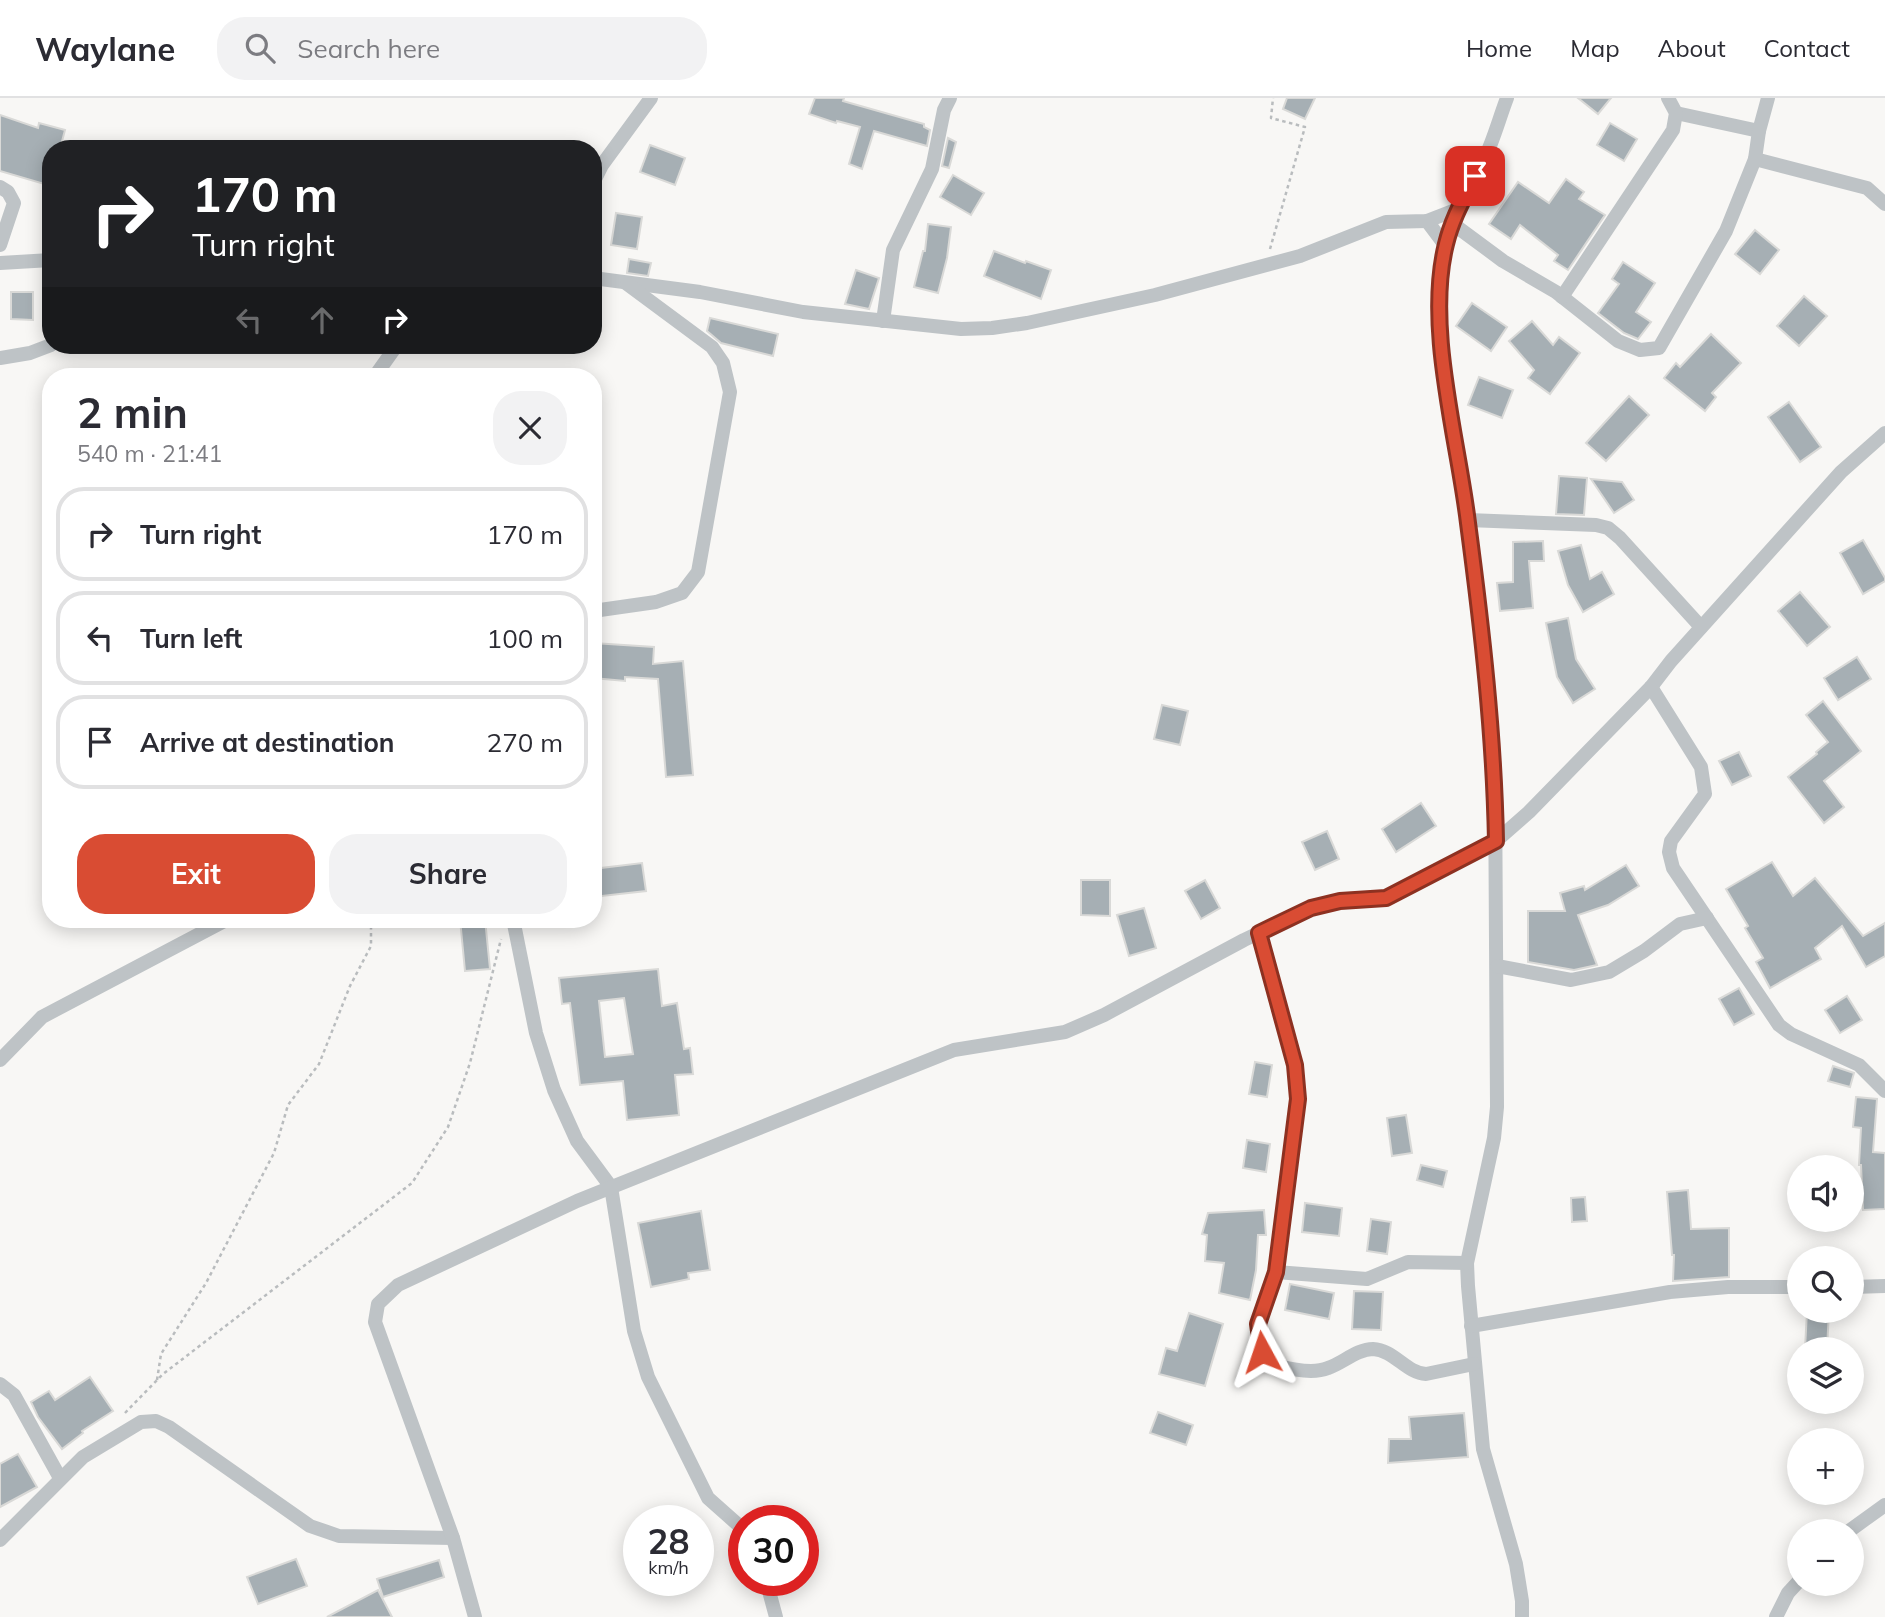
<!DOCTYPE html>
<meta charset="utf-8">
<style>
:root{--surface:#fff;--page:#f2f2f3;--text:#2b2b33;--muted:#7c7c81;--line:#e1e1e2;--accent:#d94c33}
body{margin:0;font-family:Mulish,sans-serif;background:var(--page);color:var(--text);height:100vh;display:flex;flex-direction:column;font-size:26px;white-space:nowrap}
*{box-sizing:border-box;margin:0}
p{font-size:23px;color:var(--muted)}
.icon{flex:none;width:38px;height:38px;fill:none;stroke:currentColor;stroke-width:2;stroke-linecap:round;stroke-linejoin:round}
.map{position:relative;flex:1;overflow:hidden}
.panel{position:absolute;left:42px;top:270px;width:560px;height:560px;display:flex;flex-direction:column;background:var(--surface);border-radius:28px;box-shadow:0 4px 18px #0003}
.panel>*{flex:none}
.banner{position:absolute;left:42px;top:42px;width:560px;height:214px;border-radius:28px;box-shadow:0 4px 18px #0003;background:#202124;color:#fff;overflow:hidden}
.tools{position:absolute;left:1787px;top:1057px;display:grid;gap:14px}
.tools a{display:grid;place-items:center;width:77px;height:77px;border-radius:50%;background:var(--surface);box-shadow:0 4px 18px #0003;font-size:35px}
.speed{position:absolute;left:623px;top:1407px;display:flex;gap:14px;font-size:35px;font-weight:700;text-align:center}
.speed>*{display:grid;place-content:center;width:91px;height:91px;border-radius:50%;background:var(--surface);box-shadow:0 4px 18px #0003;line-height:1}
.speed small{font-size:18px;font-weight:400}
.speed .limit{border:10px solid #d22;background:#fff;color:#111}
.pin{position:absolute;display:grid;place-items:center;width:60px;height:60px;color:#fff;margin:-30px;border-radius:14px;box-shadow:0 4px 10px #0006}
.me{position:absolute;width:77px;margin:-38px;rotate:355deg;stroke-linejoin:round;filter:drop-shadow(0 0 5px #0008)}
.turn{display:flex;align-items:center;gap:24px;height:147px;padding:0 35px;font-size:32px}
.turn .icon{width:91px;height:91px;stroke-width:2.5}
.turn b{display:block;font-size:49px;line-height:60px}
.lanes{display:flex;align-items:center;height:66px;padding:0 35px;background:#0003;justify-content:center;gap:35px;direction:ltr}
.lanes .off{opacity:.35}
.round{display:grid;place-items:center;flex:none;width:74px;height:74px;border-radius:28px;background:var(--page)}
.overview{display:flex;align-items:center;justify-content:space-between;height:119px;padding:0 35px}
h1{font-size:42px;font-weight:700;line-height:52px}
.primary-button{display:flex;gap:14px;margin-top:auto;padding:14px 35px}
.primary-button a{flex:1;height:80px;border-radius:28px;background:var(--accent);color:#fff;font-size:28px;font-weight:700;line-height:80px;text-align:center}
.primary-button a+a{background:var(--page);color:var(--text)}
ul{padding:0;list-style:none}
li{display:flex;align-items:center;gap:21px;height:94px;margin:0 14px 10px;padding:0 21px;border:4px solid var(--line);border-radius:28px}
li div{flex:1}
li b{display:block;font-size:26px}
li em{font-style:normal}
header{display:flex;align-items:center;gap:42px;box-sizing:border-box;height:98px;padding:0 35px;background:var(--surface);border-bottom:2px solid var(--line)}
header strong{font-size:33px}
nav{display:flex;gap:38px;margin-inline-start:auto;font-size:24px}
.search{width:490px;height:63px;background:var(--page);display:flex;align-items:center;gap:18px;box-sizing:border-box;padding:0 24px;border-radius:28px;color:var(--muted);font-size:26px}
.map>svg:first-child{display:block}
</style>
<header>
<strong>Waylane</strong>
<div class="search"><svg class="icon" aria-label="search" viewBox="0 0 24 24"><circle cx="10" cy="10" r="6"/><path d="M15 15l6 6"/></svg>Search here</div>
<nav><a>Home</a><a>Map</a><a>About</a><a>Contact</a></nav>
</header>
<div class="map">
<svg width="1885" height="1519" viewBox="0 0 1885 1519">
<rect width="100%" height="100%" fill="#f8f7f5"/>
<g fill="#a6afb4" stroke="#d9d9d7" stroke-width="2" fill-rule="evenodd">
<polygon points="815,0 844,0 843,3 924,26 924,29 930,32 927,48 874,33 862,71 849,66 860,29 837,23 836,25 809,16"/>
<polygon points="1287,0 1315,0 1305,21 1283,11"/>
<polygon points="1578,0 1611,0 1598,16"/>
<polygon points="0,17 38,30 39,25 65,32 60,51 51,51 51,88 0,73"/>
<polygon points="1610,25 1637,41 1624,63 1597,47"/>
<polygon points="948,40 956,44 949,70 942,68"/>
<polygon points="650,47 685,60 675,87 640,74"/>
<polygon points="953,77 984,95 971,117 940,99"/>
<polygon points="1566,81 1584,94 1579,101 1605,117 1568,172 1554,163 1558,157 1520,127 1511,141 1489,126 1518,84 1549,105"/>
<polygon points="616,115 642,119 637,151 611,147"/>
<polygon points="928,126 951,129 947,160 938,195 914,189 923,153 925,153"/>
<polygon points="1755,132 1779,152 1760,176 1735,156"/>
<polygon points="994,153 1025,165 1026,163 1051,172 1041,201 984,178"/>
<polygon points="629,161 651,165 648,178 627,175"/>
<polygon points="1623,164 1655,185 1636,214 1651,224 1638,241 1624,235 1598,215 1619,186 1612,181"/>
<polygon points="856,172 879,180 869,211 845,206"/>
<polygon points="11,194 33,194 33,222 11,221"/>
<polygon points="1804,198 1827,218 1799,248 1777,228"/>
<polygon points="1472,205 1507,229 1491,253 1456,228"/>
<polygon points="710,220 778,236 773,258 721,245 707,233"/>
<polygon points="1532,223 1553,247 1559,239 1580,255 1550,296 1528,280 1534,272 1509,243"/>
<polygon points="1711,236 1741,265 1712,295 1716,299 1705,313 1664,280 1676,265 1680,269"/>
<polygon points="1479,279 1513,292 1502,320 1468,307"/>
<polygon points="1629,298 1649,317 1606,363 1586,345"/>
<polygon points="1789,304 1821,349 1800,364 1768,319"/>
<polygon points="1559,378 1587,380 1584,417 1556,416"/>
<polygon points="1591,381 1622,384 1634,402 1614,415"/>
<polygon points="1863,442 1885,480 1885,483 1863,496 1840,455"/>
<polygon points="1543,443 1544,463 1529,463 1533,510 1500,513 1497,485 1513,484 1513,444"/>
<polygon points="1581,447 1590,481 1602,474 1614,496 1583,514 1568,487 1558,453"/>
<polygon points="1800,494 1830,529 1807,548 1778,513"/>
<polygon points="1568,520 1576,561 1595,591 1573,605 1557,579 1546,525"/>
<polygon points="593,545 654,549 653,566 683,563 693,677 666,679 658,581 625,579 625,583 593,580"/>
<polygon points="1857,559 1871,581 1838,602 1824,580"/>
<polygon points="1823,603 1861,653 1824,683 1844,709 1824,725 1788,679 1817,656 1816,654 1828,644 1806,617"/>
<polygon points="1162,607 1188,613 1180,647 1154,641"/>
<polygon points="1739,654 1751,678 1732,687 1719,663"/>
<polygon points="1421,705 1436,728 1396,754 1382,731"/>
<polygon points="1327,733 1339,761 1315,772 1302,744"/>
<polygon points="1772,764 1793,798 1815,780 1863,838 1885,825 1885,858 1866,869 1842,828 1815,850 1821,861 1770,890 1756,864 1763,860 1745,830 1748,828 1726,791"/>
<polygon points="642,765 646,793 593,799 593,771"/>
<polygon points="1626,767 1639,788 1608,807 1578,817 1597,867 1574,872 1528,864 1528,813 1565,813 1560,795 1584,788 1585,792"/>
<polygon points="1081,782 1110,782 1110,818 1081,817"/>
<polygon points="1205,782 1220,810 1201,821 1185,793"/>
<polygon points="1144,810 1156,850 1129,858 1117,817"/>
<polygon points="460,821 485,821 490,871 465,873"/>
<path d="M658 871 662 908 677 905 684 951 690 950 693 976 675 977 679 1017 627 1022 623 983 580 987 570 905 562 906 559 880ZM624 900 633 956 605 959 599 903Z"/>
<polygon points="1739,890 1754,916 1734,927 1719,901"/>
<polygon points="1847,898 1862,922 1840,935 1825,912"/>
<polygon points="1255,964 1272,967 1267,999 1249,996"/>
<polygon points="1833,968 1854,975 1850,989 1828,983"/>
<polygon points="1856,999 1877,1001 1873,1054 1885,1055 1885,1111 1863,1112 1861,1067 1859,1067 1861,1030 1853,1029"/>
<polygon points="1406,1017 1412,1055 1392,1058 1387,1020"/>
<polygon points="1247,1042 1270,1046 1266,1074 1243,1070"/>
<polygon points="1421,1067 1447,1073 1443,1089 1417,1082"/>
<polygon points="1688,1092 1691,1131 1729,1130 1729,1179 1673,1183 1674,1157 1672,1157 1667,1094"/>
<polygon points="1585,1099 1587,1123 1572,1124 1571,1100"/>
<polygon points="1305,1105 1342,1110 1339,1138 1302,1134"/>
<polygon points="1264,1112 1266,1137 1258,1137 1256,1172 1250,1202 1219,1195 1224,1165 1205,1163 1207,1137 1202,1136 1208,1115"/>
<polygon points="701,1113 710,1172 688,1175 689,1181 651,1189 638,1125"/>
<polygon points="1371,1121 1391,1124 1387,1156 1367,1153"/>
<polygon points="1290,1186 1334,1195 1329,1221 1285,1212"/>
<polygon points="1354,1193 1383,1194 1381,1232 1352,1231"/>
<polygon points="1807,1213 1829,1213 1827,1251 1805,1251"/>
<polygon points="1189,1215 1223,1226 1205,1288 1159,1276 1166,1250 1177,1253"/>
<polygon points="90,1279 113,1313 82,1333 83,1335 62,1351 38,1319 31,1304 49,1293 55,1302"/>
<polygon points="1158,1314 1193,1327 1186,1347 1150,1335"/>
<polygon points="1464,1315 1468,1359 1388,1365 1389,1341 1411,1341 1409,1319"/>
<polygon points="18,1356 37,1389 0,1409 0,1366"/>
<polygon points="296,1461 307,1488 258,1506 247,1479"/>
<polygon points="439,1462 444,1479 383,1499 377,1481"/>
<polygon points="378,1492 392,1519 327,1519"/>
</g>
<g fill="none" stroke-linecap="round" stroke-linejoin="round">
<g stroke="#b9bcbe" stroke-width="2.5" stroke-dasharray="3.5 3.5" stroke-linecap="butt">
<polyline points="1270,151 1305,29 1271,20 1273,0"/>
<polyline points="157,1282 161,1256 206,1185 274,1055 288,1007 319,966 350,888 371,848 371,821"/>
<polyline points="125,1315 163,1276 412,1085 448,1029 470,965 501,841"/>
</g>
<g stroke="#bec3c6" stroke-width="14">
<path d="M1507 0C1499 21 1493 44 1483 64 1469 91 1453 117 1446 146 1426 226 1456 338 1468 420 1480 505 1490 592 1495 678L1497 1009 1494 1040 1467 1165 1468 1188 1483 1351 1516 1466 1522 1503V1519"/>
<polyline points="1676,15 1759,33"/>
<polyline points="1755,61 1867,90 1885,106"/>
<polyline points="593,85 602,67 651,0"/>
<polyline points="0,89 8,94 14,105 0,147"/>
<polyline points="1427,123 1445,147"/>
<polyline points="1453,126 1503,163 1556,194 1618,243 1640,252 1659,250 1726,133 1755,61 1759,33 1768,0"/>
<polyline points="0,165 51,162"/>
<polyline points="593,180 700,194 803,214 961,231 992,230 1027,225 1155,197 1300,158 1386,124 1427,123 1458,111"/>
<polyline points="1562,199 1673,32 1676,15 1668,0"/>
<polyline points="883,223 893,152 932,71 944,12 950,0"/>
<polyline points="0,260 30,255 51,247"/>
<polyline points="375,278 397,247"/>
<polyline points="1468,422 1596,427 1608,430 1620,440 1701,529"/>
<polyline points="593,513 656,504 682,495 698,474 730,294 723,265 712,249 627,186"/>
<polyline points="1651,589 1701,669 1705,696 1671,743 1669,754 1673,770 1779,927 1791,936 1859,967 1885,993"/>
<polyline points="513,821 536,935 554,992 577,1043 611,1089 634,1233 648,1279 708,1400 744,1432"/>
<path d="M1259 835 1295 967 1298 1001 1276 1174 1258 1226 1265 1262C1281 1270 1311 1277 1328 1270 1343 1265 1357 1251 1373 1251 1394 1252 1406 1275 1426 1276L1474 1266"/>
<polyline points="1497,868 1571,882 1609,874 1644,853 1680,826 1707,820"/>
<polyline points="0,962 42,919 228,821"/>
<polyline points="1276,1174 1367,1181 1408,1164 1467,1165"/>
<polyline points="1852,1189 1885,1188"/>
<polyline points="1471,1228 1670,1194 1728,1189 1799,1189"/>
<polyline points="0,1286 14,1297 60,1380"/>
<polyline points="1849,1433 1885,1407"/>
<polyline points="0,1442 83,1359 141,1324 156,1323 169,1329 310,1428 339,1438 453,1440"/>
<polyline points="766,1482 776,1519"/>
<polyline points="475,1519 453,1440 375,1224 378,1206 398,1187 577,1103 954,952 1065,934 1104,917 1244,842 1311,810 1340,803 1386,800 1421,783 1496,743 1529,714 1651,589 1671,563 1841,374 1885,335"/>
<polyline points="1776,1519 1788,1495 1799,1483"/>
</g>
</g>
<g fill="none" stroke-linecap="round" stroke-linejoin="round">
<g stroke="#8d3121" stroke-width="18">
<path id="route" d="M1262 1254 1258 1226 1276 1174 1298 1001 1295 967 1259 835 1311 810 1340 803 1386 800 1496 743C1494 636 1482 531 1468 425 1458 341 1425 229 1446 146 1452 121 1464 100 1475 78"/>
</g>
<use href="#route" stroke="#d94c33" stroke-width="12"/>
</g>
</svg>
<div class="tools">
<a><svg class="icon" aria-label="sound" viewBox="0 0 24 24"><path d="M4 9h4l5-4v14l-5-4H4zM17 9q2 3 0 6"/></svg></a>
<a><svg class="icon" aria-label="search" viewBox="0 0 24 24"><circle cx="10" cy="10" r="6"/><path d="M15 15l6 6"/></svg></a>
<a><svg class="icon" aria-label="layers" viewBox="0 0 24 24"><path d="M12 4l9 5-9 5-9-5zM3 14l9 5 9-5"/></svg></a>
<a>+</a>
<a>−</a>
</div>
<div class="speed"><div>28<small>km/h</small></div><div class="limit">30</div></div>
<div class="pin" style="left:1475px;top:78px;background:#d93025"><svg class="icon" aria-label="arrive" viewBox="0 0 24 24"><path d="M6 21V4h12l-3 4 3 4H6"/></svg></div>
<svg class="me" style="left:1262px;top:1254px" viewBox="-20 -20 40 40"><path d="M0-17L14 15 0 8-14 15z" fill="#d94c33" stroke="#fff" stroke-width="4"/></svg>
<div class="banner">
<div class="turn"><svg class="icon" aria-label="right" viewBox="0 0 24 24"><path d="M7 20v-9h11M14 6l5 5-5 5"/></svg><div><b>170 m</b>Turn right</div></div>
<div class="lanes"><svg class="icon off" aria-label="left" viewBox="0 0 24 24"><path d="M17 20v-9H6M10 6l-5 5 5 5"/></svg><svg class="icon off" aria-label="ahead" viewBox="0 0 24 24"><path d="M12 20V5M6 11l6-6 6 6"/></svg><svg class="icon" aria-label="right" viewBox="0 0 24 24"><path d="M7 20v-9h11M14 6l5 5-5 5"/></svg></div>
</div>
<section class="panel">
<div class="overview"><div><h1>2 min</h1><p>540 m · 21:41</p></div><a class="round"><svg class="icon" aria-label="close" viewBox="0 0 24 24"><path d="M6 6l12 12M18 6L6 18"/></svg></a></div>
<ul>
<li><svg class="icon" aria-label="right" viewBox="0 0 24 24"><path d="M7 20v-9h11M14 6l5 5-5 5"/></svg><div><b>Turn right</b></div><em>170 m</em></li>
<li><svg class="icon" aria-label="left" viewBox="0 0 24 24"><path d="M17 20v-9H6M10 6l-5 5 5 5"/></svg><div><b>Turn left</b></div><em>100 m</em></li>
<li><svg class="icon" aria-label="arrive" viewBox="0 0 24 24"><path d="M6 21V4h12l-3 4 3 4H6"/></svg><div><b>Arrive at destination</b></div><em>270 m</em></li>
</ul>
<div class="primary-button"><a>Exit</a><a>Share</a></div>
</section>
</div>
